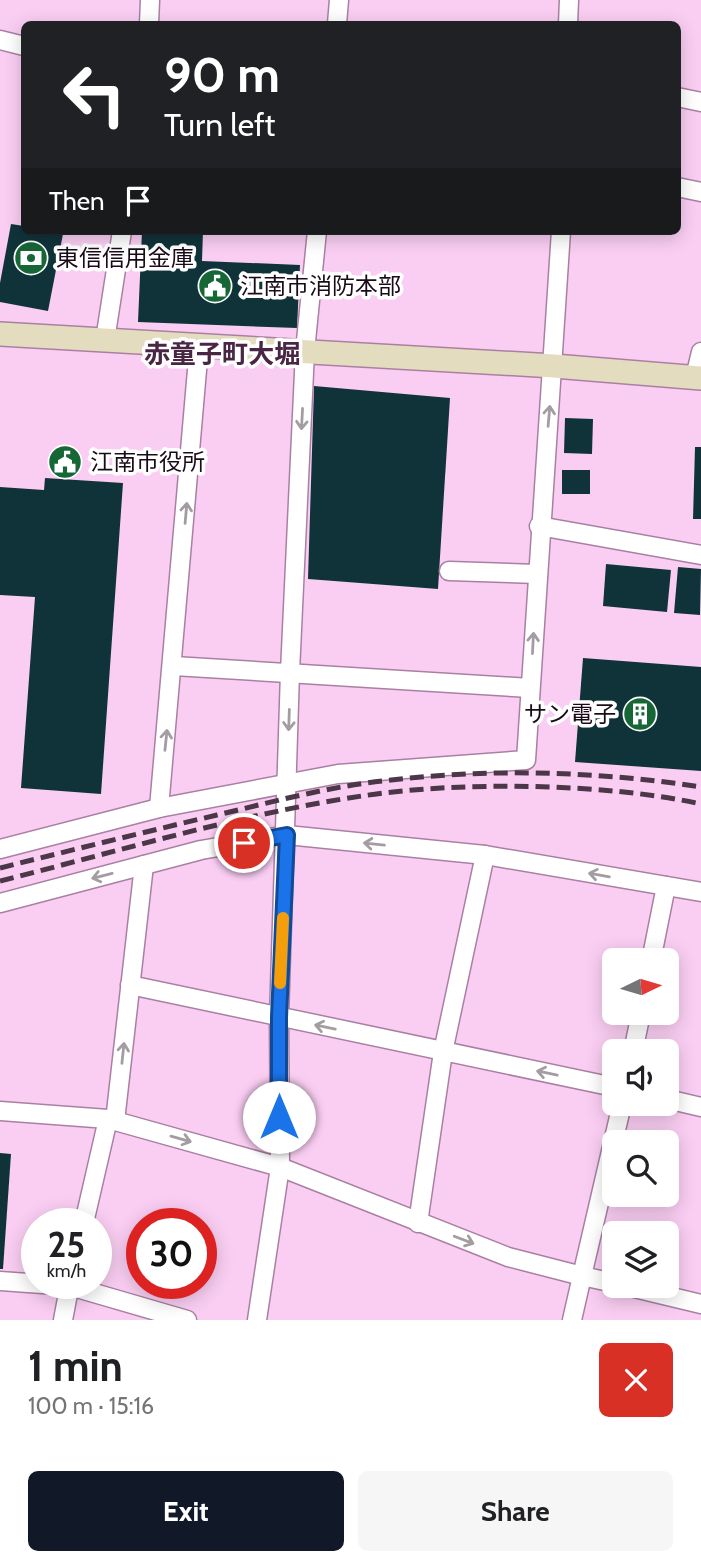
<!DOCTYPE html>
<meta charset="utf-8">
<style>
:root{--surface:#fff;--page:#f6f6f6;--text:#202124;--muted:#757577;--accent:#111827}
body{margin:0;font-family:Cabin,"Noto Sans JP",sans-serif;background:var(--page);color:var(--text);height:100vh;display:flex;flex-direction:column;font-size:26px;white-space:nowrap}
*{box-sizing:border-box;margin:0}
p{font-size:23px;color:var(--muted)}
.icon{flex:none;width:38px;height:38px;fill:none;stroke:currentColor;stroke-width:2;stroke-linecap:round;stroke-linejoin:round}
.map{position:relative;height:1320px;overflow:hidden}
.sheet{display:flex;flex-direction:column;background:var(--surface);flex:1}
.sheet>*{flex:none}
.hud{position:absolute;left:21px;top:21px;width:660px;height:214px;border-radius:10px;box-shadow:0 4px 18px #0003;background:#202124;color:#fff;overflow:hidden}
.needle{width:46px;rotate:85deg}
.buttons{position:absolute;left:602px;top:948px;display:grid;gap:14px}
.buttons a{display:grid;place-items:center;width:77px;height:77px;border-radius:10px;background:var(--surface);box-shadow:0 4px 18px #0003;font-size:35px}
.speed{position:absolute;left:21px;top:1208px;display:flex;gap:14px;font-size:35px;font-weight:700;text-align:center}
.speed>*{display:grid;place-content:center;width:91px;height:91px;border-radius:50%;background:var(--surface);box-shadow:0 4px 18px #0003;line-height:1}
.speed small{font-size:18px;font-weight:400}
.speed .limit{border:10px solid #d22;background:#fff;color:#111}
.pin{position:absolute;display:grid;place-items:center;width:60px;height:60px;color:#fff;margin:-30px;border:4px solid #fff;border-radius:50%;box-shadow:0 2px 7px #0007}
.me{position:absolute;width:77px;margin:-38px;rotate:0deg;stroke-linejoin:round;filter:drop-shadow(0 0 5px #0008)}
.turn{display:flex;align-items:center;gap:24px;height:147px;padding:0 28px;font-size:32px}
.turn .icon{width:91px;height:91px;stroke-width:2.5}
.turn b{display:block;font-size:49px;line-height:60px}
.then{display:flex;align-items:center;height:66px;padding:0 28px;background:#0003;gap:14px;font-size:26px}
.round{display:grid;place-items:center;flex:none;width:74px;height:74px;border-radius:10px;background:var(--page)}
.head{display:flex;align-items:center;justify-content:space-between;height:119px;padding:0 28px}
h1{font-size:42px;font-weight:700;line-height:52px}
.primary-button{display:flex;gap:14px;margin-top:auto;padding:14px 28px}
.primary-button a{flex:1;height:80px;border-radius:10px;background:var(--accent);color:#fff;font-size:28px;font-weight:700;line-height:80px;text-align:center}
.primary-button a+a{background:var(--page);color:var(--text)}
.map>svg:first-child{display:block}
</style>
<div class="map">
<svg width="701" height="1320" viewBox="0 0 701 1320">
<rect width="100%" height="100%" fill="#facef3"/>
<g fill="#10333a">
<polygon points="11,224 24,226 24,231 63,234 48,311 0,302 0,283"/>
<polygon points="142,231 203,231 202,261 300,265 297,328 138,322"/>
<polygon points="314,386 450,398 438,589 308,579"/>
<polygon points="565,418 593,419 592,454 564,453"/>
<polygon points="695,447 701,447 701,519 693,519"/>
<rect x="562" y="470" width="28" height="24"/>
<polygon points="45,478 123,483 101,794 21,788 35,597 0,595 0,487 44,490"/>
<polygon points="606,564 671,570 667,612 603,606"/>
<polygon points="678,567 701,569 700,615 674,613"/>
<polygon points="583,658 701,667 701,771 575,762"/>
<polygon points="0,1153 11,1154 3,1269 0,1269"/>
</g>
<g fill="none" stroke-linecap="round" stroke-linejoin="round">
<g stroke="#a980a2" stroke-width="21">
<g id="street">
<polyline points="149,24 150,0"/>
<polyline points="337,24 339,0"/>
<polyline points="568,24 569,0"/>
<polyline points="0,40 24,46"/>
<polyline points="677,97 701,102"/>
<polyline points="677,187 701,192"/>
<polyline points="105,340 122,231"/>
<polyline points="695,377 701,352"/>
<polyline points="539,526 701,555"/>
<polyline points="449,571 537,574"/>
<polyline points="174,666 530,688"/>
<polyline points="159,808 199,347"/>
<polyline points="0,849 159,808 338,774 526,760 561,231"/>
<polyline points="0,903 201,850 287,835 485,855 701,892"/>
<polyline points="651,961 666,886"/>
<polyline points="130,985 614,1087"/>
<polyline points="633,1052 641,1013"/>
<polyline points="667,1099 701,1107"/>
<polyline points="0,1111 108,1119 280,1167 508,1257 582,1276 572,1320"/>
<polyline points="115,1121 144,865"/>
<polyline points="84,1223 108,1119"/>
<polyline points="418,1223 443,1052 485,855"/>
<polyline points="0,1281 70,1286 187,1320"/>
<polyline points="614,1283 582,1276 622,1104"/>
<polyline points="626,1286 701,1304"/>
<polyline points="63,1320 70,1283"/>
<polyline points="257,1320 280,1167 279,1017 290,672 305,351 317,231"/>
</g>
</g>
<g stroke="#a980a2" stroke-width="26">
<polyline id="secondary" points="0,334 554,366 701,378"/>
</g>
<use href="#street" stroke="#fff" stroke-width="18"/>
<use href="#secondary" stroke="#e4dcbe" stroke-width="23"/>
<g stroke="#4b3748" stroke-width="5" stroke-dasharray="14 7" stroke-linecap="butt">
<path d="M0 868C72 850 145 832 217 815 272 802 327 787 383 781 488 768 597 771 701 787"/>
<path d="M0 881C120 851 240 814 362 796 459 781 606 783 701 804"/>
</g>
</g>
<defs><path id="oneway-shaft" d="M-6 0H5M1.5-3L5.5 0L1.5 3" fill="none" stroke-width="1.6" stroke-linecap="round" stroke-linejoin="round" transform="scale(1.75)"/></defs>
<g stroke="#a39da2">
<use href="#oneway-shaft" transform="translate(549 416) rotate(-85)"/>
<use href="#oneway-shaft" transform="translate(302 419) rotate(93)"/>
<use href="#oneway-shaft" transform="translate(186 513) rotate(-85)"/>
<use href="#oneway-shaft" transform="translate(533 643) rotate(-87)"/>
<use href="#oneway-shaft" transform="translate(289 720) rotate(92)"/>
<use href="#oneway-shaft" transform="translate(166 740) rotate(-84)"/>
<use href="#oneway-shaft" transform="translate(374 844) rotate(-174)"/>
<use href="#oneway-shaft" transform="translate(599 875) rotate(-170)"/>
<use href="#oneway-shaft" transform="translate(102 876) rotate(166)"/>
<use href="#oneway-shaft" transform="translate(325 1027) rotate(-168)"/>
<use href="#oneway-shaft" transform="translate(123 1053) rotate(-84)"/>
<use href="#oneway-shaft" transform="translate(547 1073) rotate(-168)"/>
<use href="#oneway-shaft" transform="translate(181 1139) rotate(16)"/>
<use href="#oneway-shaft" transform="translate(464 1240) rotate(21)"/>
</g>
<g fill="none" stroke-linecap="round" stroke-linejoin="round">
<g stroke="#114b97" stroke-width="18">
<polyline id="route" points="244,843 287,835 279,1017 279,1117"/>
</g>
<use href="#route" stroke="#1a73e8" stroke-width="12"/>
<polyline stroke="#f59e0b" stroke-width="12" points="280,983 283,918"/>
</g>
<defs>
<g id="bank-disc" transform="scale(1.75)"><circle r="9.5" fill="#176636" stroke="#fff"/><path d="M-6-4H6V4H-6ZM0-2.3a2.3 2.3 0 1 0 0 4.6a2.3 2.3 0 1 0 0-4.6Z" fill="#fff"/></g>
<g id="civic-disc" transform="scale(1.75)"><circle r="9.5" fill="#176636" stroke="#fff"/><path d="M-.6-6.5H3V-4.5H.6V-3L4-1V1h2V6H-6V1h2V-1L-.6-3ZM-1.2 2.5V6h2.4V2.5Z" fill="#fff"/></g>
<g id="building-disc" transform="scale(1.75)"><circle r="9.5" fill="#176636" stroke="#fff"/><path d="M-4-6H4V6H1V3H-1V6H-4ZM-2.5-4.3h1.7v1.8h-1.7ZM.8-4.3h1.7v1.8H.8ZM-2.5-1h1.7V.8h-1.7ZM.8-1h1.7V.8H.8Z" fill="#fff"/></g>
</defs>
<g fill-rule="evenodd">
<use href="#bank-disc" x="31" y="258"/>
<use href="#civic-disc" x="215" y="286"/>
<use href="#civic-disc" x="65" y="462"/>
<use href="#building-disc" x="640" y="714"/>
</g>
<g text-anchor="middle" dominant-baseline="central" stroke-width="7" stroke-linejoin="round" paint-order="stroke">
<g font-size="23" fill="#190b17" stroke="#fff" text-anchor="start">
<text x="56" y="258">東信信用金庫</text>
<text x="240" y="286">江南市消防本部</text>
<text x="90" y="462">江南市役所</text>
<text x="616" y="714" text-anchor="end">サン電子</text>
</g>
<g font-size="26" font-weight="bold" fill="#482644" stroke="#fff">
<text x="222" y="354">赤童子町大堀</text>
</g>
</g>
</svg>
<div class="buttons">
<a><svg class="needle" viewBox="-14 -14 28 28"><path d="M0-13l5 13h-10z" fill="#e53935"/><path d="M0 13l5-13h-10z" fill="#757577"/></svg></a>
<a><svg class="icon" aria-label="sound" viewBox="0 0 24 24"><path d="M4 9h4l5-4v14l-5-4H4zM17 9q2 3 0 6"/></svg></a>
<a><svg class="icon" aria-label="search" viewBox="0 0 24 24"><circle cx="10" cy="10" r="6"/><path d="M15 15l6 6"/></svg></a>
<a><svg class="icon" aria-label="layers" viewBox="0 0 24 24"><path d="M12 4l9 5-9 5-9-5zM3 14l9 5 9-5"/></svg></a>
</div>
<div class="speed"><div>25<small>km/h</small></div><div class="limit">30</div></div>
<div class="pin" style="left:244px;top:843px;background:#d93025"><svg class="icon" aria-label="arrive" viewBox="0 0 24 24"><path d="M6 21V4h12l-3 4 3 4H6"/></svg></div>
<svg class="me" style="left:279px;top:1117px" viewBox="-20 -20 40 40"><circle r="19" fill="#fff"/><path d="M0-13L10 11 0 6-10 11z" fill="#1a73e8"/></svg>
<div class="hud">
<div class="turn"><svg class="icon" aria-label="left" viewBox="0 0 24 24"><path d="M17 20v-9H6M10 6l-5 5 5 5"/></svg><div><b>90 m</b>Turn left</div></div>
<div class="then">Then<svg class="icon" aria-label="arrive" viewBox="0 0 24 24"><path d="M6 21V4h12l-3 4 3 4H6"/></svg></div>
</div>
</div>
<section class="sheet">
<div class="head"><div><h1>1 min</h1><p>100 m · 15:16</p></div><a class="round" style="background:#d93025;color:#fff"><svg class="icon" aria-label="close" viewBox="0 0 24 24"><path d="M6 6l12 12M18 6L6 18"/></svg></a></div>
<div class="primary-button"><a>Exit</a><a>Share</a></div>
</section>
